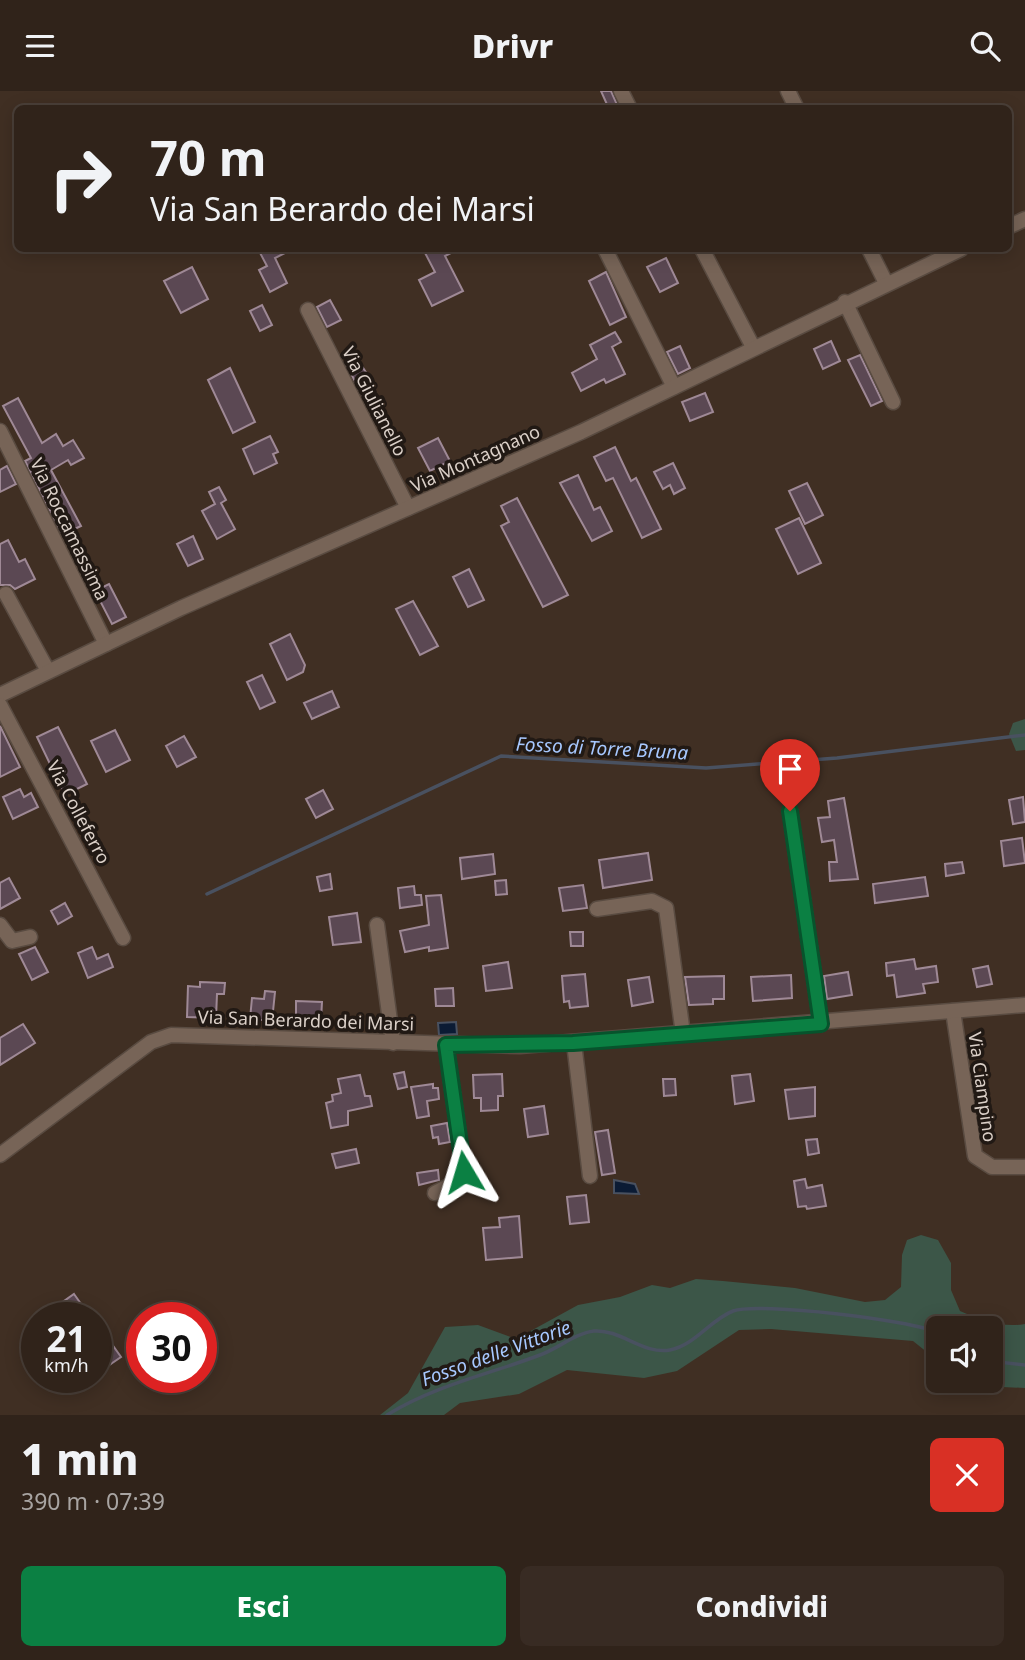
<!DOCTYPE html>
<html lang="it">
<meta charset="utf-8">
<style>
:root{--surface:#30231a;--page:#382b23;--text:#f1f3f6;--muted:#a8a4a2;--line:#4b4039;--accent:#0b8043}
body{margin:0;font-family:"Noto Sans",sans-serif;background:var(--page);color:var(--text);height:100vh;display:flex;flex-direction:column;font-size:26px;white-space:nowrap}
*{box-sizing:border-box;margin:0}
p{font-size:23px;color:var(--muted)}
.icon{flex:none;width:38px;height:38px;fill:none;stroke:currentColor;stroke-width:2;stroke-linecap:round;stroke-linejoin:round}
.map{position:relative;height:1324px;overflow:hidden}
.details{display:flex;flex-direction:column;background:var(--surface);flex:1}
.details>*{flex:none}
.banner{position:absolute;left:14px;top:14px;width:998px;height:147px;border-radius:10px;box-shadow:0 4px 18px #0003,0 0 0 2px var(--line);background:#30231a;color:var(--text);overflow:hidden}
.fabs{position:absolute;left:926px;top:1225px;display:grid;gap:14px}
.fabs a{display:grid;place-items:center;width:77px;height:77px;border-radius:10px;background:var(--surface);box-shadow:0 4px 18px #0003,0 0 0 2px var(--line);font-size:35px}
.speed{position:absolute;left:21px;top:1211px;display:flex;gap:14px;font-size:35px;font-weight:700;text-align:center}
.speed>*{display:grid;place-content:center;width:91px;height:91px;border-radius:50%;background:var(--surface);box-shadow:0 4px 18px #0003,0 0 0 2px var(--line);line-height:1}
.speed small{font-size:18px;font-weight:400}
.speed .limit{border:10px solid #d22;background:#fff;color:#111}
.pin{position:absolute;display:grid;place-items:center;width:60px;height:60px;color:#fff;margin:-72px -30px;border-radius:50% 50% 50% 0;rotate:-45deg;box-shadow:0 0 7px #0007}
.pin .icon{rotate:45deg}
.me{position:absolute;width:77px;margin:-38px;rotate:353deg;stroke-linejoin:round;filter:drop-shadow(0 0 5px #0008)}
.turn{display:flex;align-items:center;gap:24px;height:147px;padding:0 21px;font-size:32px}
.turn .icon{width:91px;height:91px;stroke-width:2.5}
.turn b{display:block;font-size:49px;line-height:60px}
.round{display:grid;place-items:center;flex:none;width:74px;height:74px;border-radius:10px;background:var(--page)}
.overview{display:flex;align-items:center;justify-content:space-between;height:119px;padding:0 21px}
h1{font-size:42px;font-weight:800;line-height:52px}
.button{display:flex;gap:14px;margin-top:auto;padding:14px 21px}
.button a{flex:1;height:80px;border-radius:10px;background:var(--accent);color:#fff;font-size:28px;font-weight:800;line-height:80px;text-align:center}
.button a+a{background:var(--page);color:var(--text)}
header{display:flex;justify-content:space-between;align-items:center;height:91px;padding:0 21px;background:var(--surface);font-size:32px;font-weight:800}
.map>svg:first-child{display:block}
</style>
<header><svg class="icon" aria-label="menu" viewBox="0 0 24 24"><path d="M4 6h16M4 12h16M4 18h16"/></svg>Drivr<svg class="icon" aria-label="search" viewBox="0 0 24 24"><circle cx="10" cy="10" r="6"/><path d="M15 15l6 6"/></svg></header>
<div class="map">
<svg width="1025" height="1324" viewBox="0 0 1025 1324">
<rect width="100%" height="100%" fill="#402f23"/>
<g fill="#3c5648">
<polygon points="1025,628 1025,659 1016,660 1009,643 1013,632"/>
<path d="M921 1144 938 1149 951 1172V1199L960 1220C981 1229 1002 1237 1025 1233V1297L980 1295 959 1290H990V1237H938V1270L913 1250 771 1238 739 1239 677 1280 644 1287 567 1279 519 1303 460 1312 444 1324H380L408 1302 445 1236 478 1234 516 1248 578 1214 620 1206 652 1194 670 1197 696 1188 723 1190 795 1197 865 1211 885 1209 901 1196 902 1164 907 1149Z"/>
</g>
<g fill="#0b1b34" stroke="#495160" stroke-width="2">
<polygon points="456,931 457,943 439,944 438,932"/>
<polygon points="614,1089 635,1093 639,1103 614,1102"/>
</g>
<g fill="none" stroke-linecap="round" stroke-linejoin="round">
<g stroke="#495160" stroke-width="3.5">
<polyline points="207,803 501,665 706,677 837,667 1025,644"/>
<polyline points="990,1270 1025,1274"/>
<path d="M387 1324C436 1294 487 1284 540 1264 557 1258 576 1242 594 1240 621 1238 643 1264 670 1259 695 1254 710 1229 733 1220 759 1211 913 1229 938 1242"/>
</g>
</g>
<g fill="#5b4853" stroke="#9f8996" stroke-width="2">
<polygon points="601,0 611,0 618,16 609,18"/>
<polygon points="258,158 293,158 275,167 287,192 270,201 259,179 267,175"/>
<polygon points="423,158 459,158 445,165 463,200 432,215 419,189 435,181"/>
<polygon points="666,167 678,192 660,201 647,176"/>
<polygon points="192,176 208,208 181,222 164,190"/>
<polygon points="606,181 626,226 610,234 589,190"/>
<polygon points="330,209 341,229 327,236 317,216"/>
<polygon points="262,214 272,234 260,240 250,220"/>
<polygon points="615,241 621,251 612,256 625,283 606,292 604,288 581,300 572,282 597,268 590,254"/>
<polygon points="831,250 840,270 823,278 814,258"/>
<polygon points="680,255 690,277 678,283 667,261"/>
<polygon points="860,264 882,310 871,315 848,269"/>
<polygon points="356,266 373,292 371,294 374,300 363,306 345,271"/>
<polygon points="230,277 255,331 233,342 208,289"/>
<polygon points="705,302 713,321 690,330 682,311"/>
<polygon points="18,307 42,352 56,343 63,355 73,349 84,367 71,374 68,369 51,379 81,435 66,442 65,439 61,441 25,370 31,367 3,315"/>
<polygon points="270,345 278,361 273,363 277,372 254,383 243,358"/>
<polygon points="438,347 450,370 430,380 418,357"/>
<polygon points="615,356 631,390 636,387 661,438 642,447 613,387 606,390 594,366"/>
<polygon points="673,372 685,397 674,403 670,394 663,398 654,381"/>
<polygon points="7,375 16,393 0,401 0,379"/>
<polygon points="578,384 594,419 600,416 612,440 592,450 560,392"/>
<polygon points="807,392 823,424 805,433 789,400"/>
<polygon points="219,396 226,409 221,412 235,438 217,448 202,420 215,413 209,401"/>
<polygon points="517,407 568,504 543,516 501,435 509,431 501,415"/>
<polygon points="799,427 821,472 798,483 776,438"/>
<polygon points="193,445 203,468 188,475 177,453"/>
<polygon points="8,449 19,471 25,468 35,488 15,498 10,494 0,494 0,453"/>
<polygon points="469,478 484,509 468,516 453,486"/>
<polygon points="109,493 126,526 112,533 95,500"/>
<polygon points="413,510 438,555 420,564 396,518"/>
<polygon points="290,543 305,574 303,581 287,589 270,553"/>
<polygon points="262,584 275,611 260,618 247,591"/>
<polygon points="332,600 339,616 312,628 304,612"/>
<polygon points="0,635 20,676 0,686"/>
<polygon points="58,636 87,693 65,704 37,646"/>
<polygon points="115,639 130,669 106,681 91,650"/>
<polygon points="184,645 196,666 177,676 166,655"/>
<polygon points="20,698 24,706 31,702 38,716 13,728 3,706"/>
<polygon points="323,699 333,718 316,727 306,708"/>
<polygon points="1023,706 1025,731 1013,733 1009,709"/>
<polygon points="844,707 858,788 830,790 829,771 837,771 834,749 822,751 818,727 830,726 828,710"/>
<polygon points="1022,747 1025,772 1004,775 1001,750"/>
<polygon points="648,762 652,789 603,797 599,769"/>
<polygon points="493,763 495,783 462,788 460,767"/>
<polygon points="962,771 964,782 946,785 945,773"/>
<polygon points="330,783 332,798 320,800 317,786"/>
<polygon points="925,786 928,805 875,812 873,793"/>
<polygon points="9,787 20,807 0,818 0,792"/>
<polygon points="506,789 507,803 496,804 495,790"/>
<polygon points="583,794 587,817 563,820 559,797"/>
<polygon points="414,795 415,804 421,804 422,814 400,817 398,797"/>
<polygon points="441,804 448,857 429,860 429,856 405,861 400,840 429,834 426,805"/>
<polygon points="65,812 72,825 58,833 51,820"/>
<polygon points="357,822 361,851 333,854 329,826"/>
<polygon points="570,841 583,841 583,855 571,855"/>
<polygon points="35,856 48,881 32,889 19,863"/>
<polygon points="92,856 97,868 108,863 113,876 88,887 78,862"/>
<polygon points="914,868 916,878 936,875 938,891 923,893 925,902 897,906 894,884 887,885 886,872"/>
<polygon points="508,871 512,897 486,900 483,875"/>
<polygon points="988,875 992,893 977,896 973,878"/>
<polygon points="848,881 852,904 827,908 824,885"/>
<polygon points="585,883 588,915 570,917 569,910 564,911 562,885"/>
<polygon points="791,884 792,907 753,910 751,886"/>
<polygon points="724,885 724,908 713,908 713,913 689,914 685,886"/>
<polygon points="649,886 653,911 632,915 628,889"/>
<polygon points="200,891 225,892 224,903 217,903 216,927 187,926 188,895 200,896"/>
<polygon points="453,897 454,915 436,915 435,898"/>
<polygon points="265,900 275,901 272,930 250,928 252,907 264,908"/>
<polygon points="296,910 322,911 321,929 296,928"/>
<polygon points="23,933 35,952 0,974 0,947"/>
<polygon points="404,981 407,996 398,998 394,983"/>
<polygon points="502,983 503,1005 498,1005 498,1019 481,1020 481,1007 474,1007 473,984"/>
<polygon points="750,983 754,1010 735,1013 732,985"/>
<polygon points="360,984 365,1005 370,1005 372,1015 348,1020 348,1034 331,1037 326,1012 333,1010 332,1004 341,1002 338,988"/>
<polygon points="663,988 675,988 676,1004 664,1005"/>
<polygon points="433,993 433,997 438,997 439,1008 427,1010 429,1025 417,1027 411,996"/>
<polygon points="815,996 815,1025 789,1028 785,999"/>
<polygon points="544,1015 548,1043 528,1046 524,1018"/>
<polygon points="447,1032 450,1051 439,1053 438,1046 433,1047 431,1035"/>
<polygon points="608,1039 615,1082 602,1084 595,1041"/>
<polygon points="817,1048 819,1062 808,1064 806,1049"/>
<polygon points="356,1058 359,1072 336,1077 332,1063"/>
<polygon points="438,1079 439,1089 419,1094 417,1082"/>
<polygon points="805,1088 807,1097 822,1094 826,1115 807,1118 806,1115 798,1116 794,1090"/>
<polygon points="586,1104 589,1131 570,1133 567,1106"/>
<polygon points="519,1125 522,1166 486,1169 483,1137 500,1136 499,1127"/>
<polygon points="74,1203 91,1227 40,1227"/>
<polygon points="109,1249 121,1266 96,1283 96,1258"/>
</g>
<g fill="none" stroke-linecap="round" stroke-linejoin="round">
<g stroke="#594b41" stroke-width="17">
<g id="street">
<polyline points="621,0 630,18"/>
<polyline points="788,0 797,18"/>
<polyline points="1008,136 1025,128"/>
<polyline points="605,158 674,296"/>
<polyline points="702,158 753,256"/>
<polyline points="869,158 886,192"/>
<polyline points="845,211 893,311"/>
<polyline points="308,219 408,417"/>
<polyline points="0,340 106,553"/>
<polyline points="6,503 48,580"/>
<polyline points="0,604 181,517 581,341 961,158"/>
<polyline points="0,614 123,847"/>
<polyline points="790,720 821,933"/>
<polyline points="597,818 652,810 666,817 683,943"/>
<polyline points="0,834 12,850 30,846"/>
<polyline points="377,834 393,952"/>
<polyline points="953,920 975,1065 992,1076 1025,1076"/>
<polyline points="574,952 590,1085"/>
<polyline points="0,1064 151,951 171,944 520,955 1025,914"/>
<polyline points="435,1102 456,1091 464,1081 446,954"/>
</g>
</g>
<use href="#street" stroke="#776457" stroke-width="14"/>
</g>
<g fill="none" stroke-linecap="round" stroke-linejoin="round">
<g stroke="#07532c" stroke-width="18">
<polyline id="route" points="464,1081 446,954 573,952 821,933 790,720"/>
</g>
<use href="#route" stroke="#0b8043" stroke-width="12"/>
</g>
<g text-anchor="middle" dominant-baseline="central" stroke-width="7" stroke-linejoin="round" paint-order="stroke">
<g font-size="18" fill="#dbd0c8" stroke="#211914">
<text transform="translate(375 310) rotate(63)">Via Giulianello</text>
<text transform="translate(475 367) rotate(-24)">Via Montagnano</text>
<text transform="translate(70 438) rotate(64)">Via Roccamassima</text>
<text transform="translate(79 721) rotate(62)">Via Colleferro</text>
<text transform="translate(306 929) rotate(2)">Via San Berardo dei Marsi</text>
<text transform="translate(983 996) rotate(82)">Via Ciampino</text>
</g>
<g font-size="19" font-style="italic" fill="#a7c8ff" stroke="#211914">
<text transform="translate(602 657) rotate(3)">Fosso di Torre Bruna</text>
<text transform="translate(496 1262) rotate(-20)">Fosso delle Vittorie</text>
</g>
</g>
</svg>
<div class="fabs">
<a><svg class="icon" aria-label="sound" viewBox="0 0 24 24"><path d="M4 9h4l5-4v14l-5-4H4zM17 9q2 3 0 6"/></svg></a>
</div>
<div class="speed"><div>21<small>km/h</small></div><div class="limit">30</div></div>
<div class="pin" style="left:790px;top:720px;background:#d93025"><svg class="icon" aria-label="arrive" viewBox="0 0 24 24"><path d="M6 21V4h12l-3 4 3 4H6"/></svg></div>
<svg class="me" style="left:464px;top:1081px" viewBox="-20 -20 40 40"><path d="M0-17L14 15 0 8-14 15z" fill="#0b8043" stroke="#fff" stroke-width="4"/></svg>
<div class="banner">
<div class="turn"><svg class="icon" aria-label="right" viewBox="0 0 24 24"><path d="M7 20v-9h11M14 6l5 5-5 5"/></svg><div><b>70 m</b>Via San Berardo dei Marsi</div></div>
</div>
</div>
<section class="details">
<div class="overview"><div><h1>1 min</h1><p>390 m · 07:39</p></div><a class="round" style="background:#d93025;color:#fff"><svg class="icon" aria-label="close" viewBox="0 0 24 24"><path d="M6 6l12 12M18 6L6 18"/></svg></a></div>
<div class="button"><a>Esci</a><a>Condividi</a></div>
</section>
